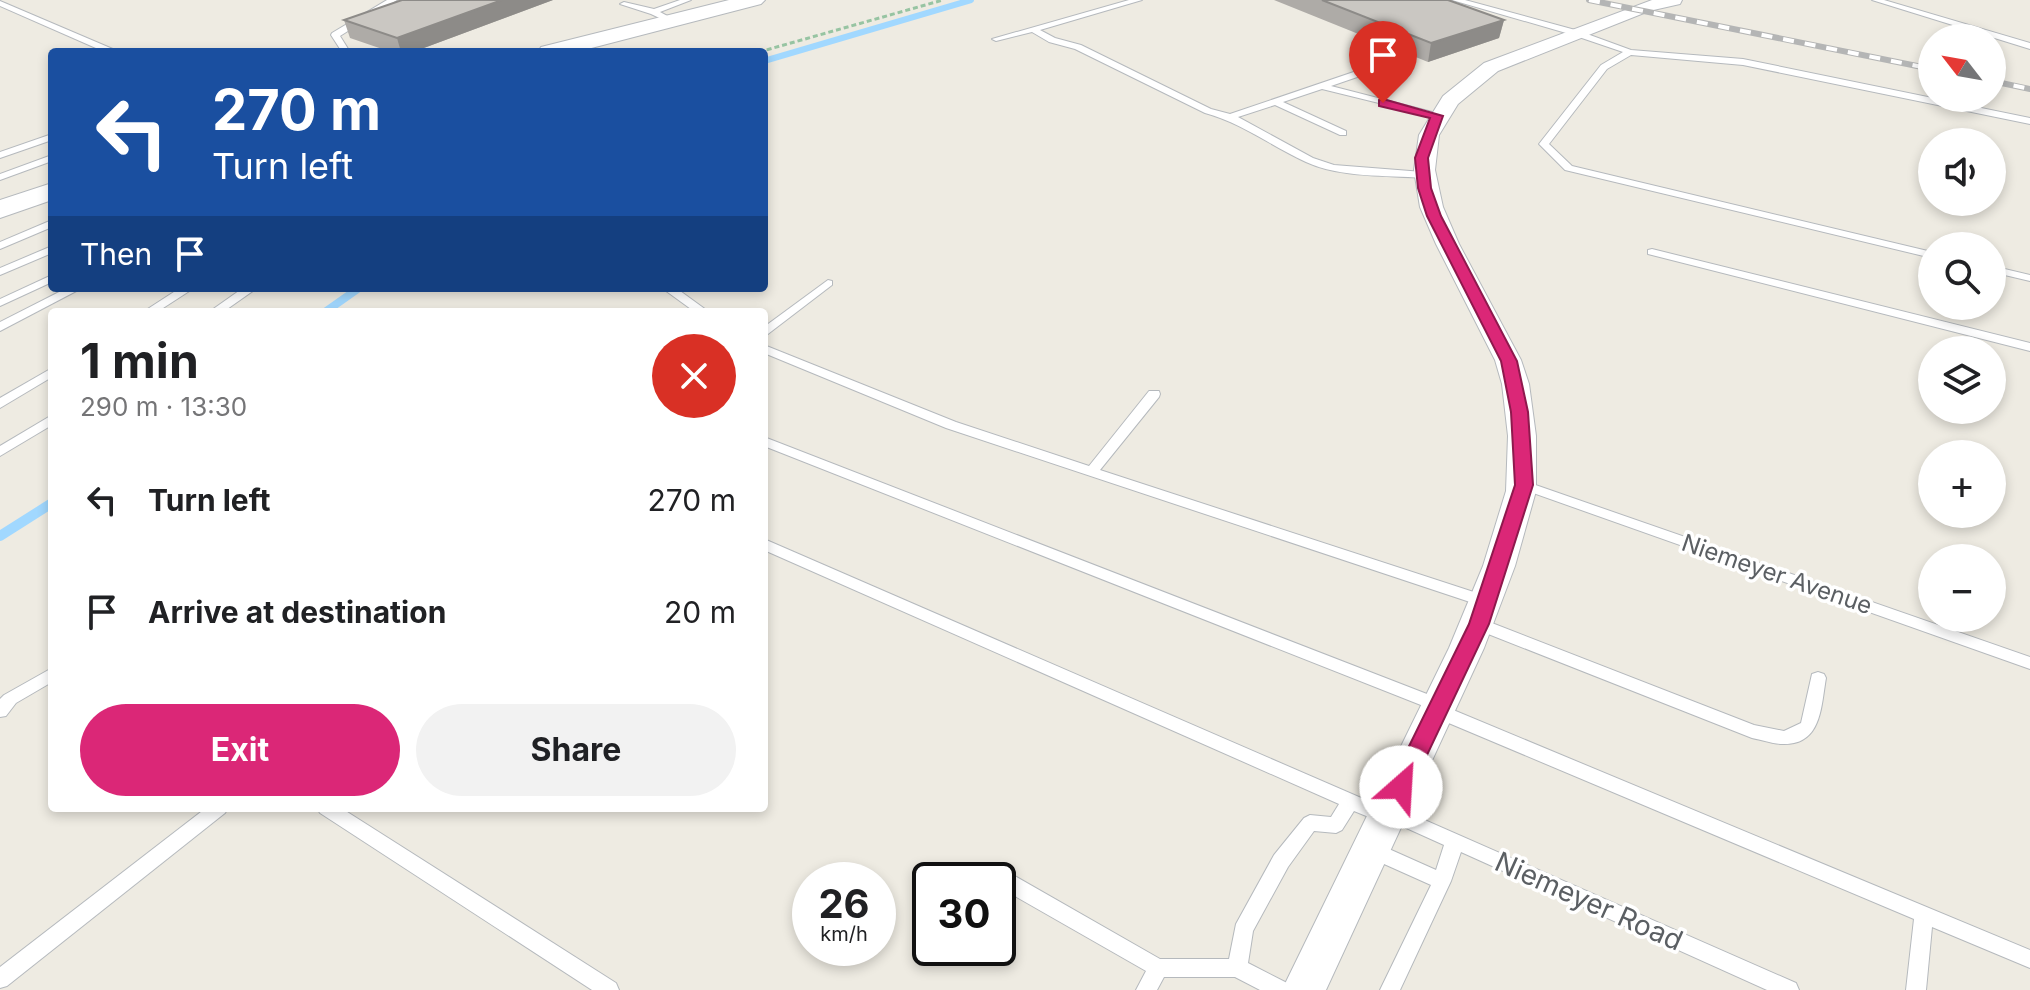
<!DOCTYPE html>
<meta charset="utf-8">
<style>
:root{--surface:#fff;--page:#f2f2f2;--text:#202124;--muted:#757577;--accent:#db2777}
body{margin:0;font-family:Inter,sans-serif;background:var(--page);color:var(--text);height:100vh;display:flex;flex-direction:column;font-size:30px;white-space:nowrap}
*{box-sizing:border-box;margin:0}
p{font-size:26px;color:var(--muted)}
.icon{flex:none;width:44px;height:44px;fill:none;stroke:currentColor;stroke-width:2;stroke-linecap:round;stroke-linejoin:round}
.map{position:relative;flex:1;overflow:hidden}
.drawer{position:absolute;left:48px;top:308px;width:720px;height:504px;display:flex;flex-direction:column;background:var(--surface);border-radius:8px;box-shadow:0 4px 12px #0003}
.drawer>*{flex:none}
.guide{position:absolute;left:48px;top:48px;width:720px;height:244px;border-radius:8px;box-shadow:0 4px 12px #0003;background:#1a4fa0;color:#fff;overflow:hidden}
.needle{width:52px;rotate:301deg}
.buttons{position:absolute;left:1918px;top:24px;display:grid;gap:16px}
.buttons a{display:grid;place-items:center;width:88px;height:88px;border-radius:50%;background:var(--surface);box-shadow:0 4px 12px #0003;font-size:40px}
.speed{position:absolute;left:792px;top:862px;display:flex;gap:16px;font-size:40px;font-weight:700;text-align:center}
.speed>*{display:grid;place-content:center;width:104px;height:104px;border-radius:50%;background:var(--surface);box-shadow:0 4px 12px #0003;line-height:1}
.speed small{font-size:20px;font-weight:400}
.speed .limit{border:4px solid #111;border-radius:12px;background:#fff;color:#111}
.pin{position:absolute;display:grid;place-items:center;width:68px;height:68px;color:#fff;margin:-82px -34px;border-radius:50% 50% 50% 0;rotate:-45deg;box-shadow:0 0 8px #0007}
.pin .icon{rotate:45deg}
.me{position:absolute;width:88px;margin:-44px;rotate:26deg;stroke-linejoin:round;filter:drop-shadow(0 0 6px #0008)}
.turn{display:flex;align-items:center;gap:28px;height:168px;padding:0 32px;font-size:36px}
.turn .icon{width:104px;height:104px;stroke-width:2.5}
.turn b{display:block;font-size:56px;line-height:68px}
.then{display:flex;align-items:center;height:76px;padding:0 32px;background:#0003;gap:16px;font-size:30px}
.round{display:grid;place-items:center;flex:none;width:84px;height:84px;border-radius:42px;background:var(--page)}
.summary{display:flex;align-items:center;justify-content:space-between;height:136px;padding:0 32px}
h1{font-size:48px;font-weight:700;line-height:60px}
.button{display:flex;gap:16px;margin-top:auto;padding:16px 32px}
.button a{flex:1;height:92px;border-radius:48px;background:var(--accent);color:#fff;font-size:32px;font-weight:700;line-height:92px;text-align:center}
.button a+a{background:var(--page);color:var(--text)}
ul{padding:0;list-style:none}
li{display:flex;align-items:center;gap:24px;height:112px;padding:0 32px}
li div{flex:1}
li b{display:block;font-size:30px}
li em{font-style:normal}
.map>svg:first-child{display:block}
</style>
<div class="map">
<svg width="2030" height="990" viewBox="0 0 2030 990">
<rect width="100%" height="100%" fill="#eeebe2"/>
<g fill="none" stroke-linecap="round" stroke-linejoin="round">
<polyline stroke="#a1d8ff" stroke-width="6" points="764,61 971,0"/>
<polyline stroke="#a1d8ff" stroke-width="8" points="325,312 359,288"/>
<polyline stroke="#a1d8ff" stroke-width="10" points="0,536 52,503"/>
<g stroke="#b5b9bd" stroke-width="2">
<g id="service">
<polygon points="387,0 397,0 340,36 350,52 342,52 331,35 332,33"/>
<polygon points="680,0 691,0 660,12 673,19 674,21 670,23 651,14 620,4 624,2 654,9"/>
<path d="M1129 0H1142L1040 30 1055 38 1081 45 1211 109 1230 114 1389 60H1395V64L1331 86 1440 114V118L1322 89 1283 102 1346 131V135H1340L1275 105 1238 117 1313 158 1334 165 1423 172 1428 175 1423 178C1385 175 1341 178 1306 162 1271 146 1242 123 1205 113L1075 49 1049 42 1032 32 996 41 992 39Z"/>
<polygon points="1452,0 1465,0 1579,31 1631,50 1743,59 2030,118 2030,124 1743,65 1631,55 1607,69 1549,144 1572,166 1932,252 1932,258 1565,170 1539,144 1601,65 1623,52 1573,35"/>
<polygon points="1872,0 1884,0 2030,43 2030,49"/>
<polygon points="0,1 115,50 116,52 105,52 0,6"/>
<polygon points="52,134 52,140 0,158 0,152"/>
<polygon points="52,155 52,161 0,180 0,174"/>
<polygon points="52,220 52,227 0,249 0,242"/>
<polygon points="52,246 52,253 0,275 0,268"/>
<polygon points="1652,249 2030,343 2030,351 1648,254 1648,250"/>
<polygon points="1992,266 2030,275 2030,281 1992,272"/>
<polygon points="52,275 52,282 0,306 0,299"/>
<polygon points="828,280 832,281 832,285 764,337 764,327"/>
<polygon points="67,288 82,288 0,331 0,322"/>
<polygon points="180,288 194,288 157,312 143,312"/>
<polygon points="243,288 257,288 223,312 209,312"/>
<polygon points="662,288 676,288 709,312 695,312"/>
<polygon points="764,345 956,422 1089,466 1149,391 1159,391 1160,394 1159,397 1100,470 1492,598 1495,602 1492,606 1482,606 946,428 764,353"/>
<polygon points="52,368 52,377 0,408 0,398"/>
<polygon points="52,415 52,425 0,456 0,446"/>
<polygon points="764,437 1445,701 1446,707 2030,950 2030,968 1932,927 1926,990 1906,990 1914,919 1432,716 1431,709 764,446"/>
<polygon points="1524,481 2030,657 2030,669 1519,488 1517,485 1519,482"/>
<polygon points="764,539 1382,807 1389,805 1395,807 1796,983 1799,990 1767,990 1461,852 1451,881 1400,990 1380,990 1431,885 1364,855 1362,849 1364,843 1371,841 1436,870 1444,845 1393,822 1386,824 1354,811 1342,830 1336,833 1314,831 1288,867 1253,931 1248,963 1287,983 1290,990 1260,990 1235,977 1164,977 1157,990 1136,990 1146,971 999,887 997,880 999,875 1006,873 1013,875 1160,959 1229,959 1236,924 1274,855 1304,818 1310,815 1331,817 1339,804 764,550"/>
<path d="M1479 618 1754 725 1784 731 1801 723 1812 674 1818 672 1824 674 1826 678C1821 706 1822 745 1783 744 1773 744 1762 740 1752 738L1473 628 1471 624 1473 620Z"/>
<polygon points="52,668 52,682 16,703 6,716 0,717 0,699 4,695"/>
<polygon points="206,808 228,808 225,813 7,986 0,988 0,967"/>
<polygon points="317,808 341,808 616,983 619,990 592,990 320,813"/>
</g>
</g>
<g stroke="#b5b9bd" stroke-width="2">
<polygon id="minor" points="1652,0 1682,0 1680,4 1649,11 1498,71 1458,104 1439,135 1435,170 1443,207 1459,244 1521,360 1529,384 1536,436 1536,491 1515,566 1484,648 1326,990 1282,990 1449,648 1483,566 1506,491 1508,436 1502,384 1495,360 1436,244 1420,207 1414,170 1419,135 1443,96 1484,63"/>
</g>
<g stroke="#b5b9bd" stroke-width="2">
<g id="tertiary">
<polygon points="729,0 765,0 761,4 576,52 538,52 541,47"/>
<polygon points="52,183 52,200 0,218 0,200"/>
</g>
</g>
<polyline stroke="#97c4a2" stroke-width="3" stroke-dasharray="5 3" stroke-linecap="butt" points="759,52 943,0"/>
<use href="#service" fill="#fff" fill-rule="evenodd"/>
<use href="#minor" fill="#fff" fill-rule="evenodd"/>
<use href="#tertiary" fill="#fff" fill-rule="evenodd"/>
<g stroke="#b4b5b5" stroke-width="6">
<g id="rail">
<polyline points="1589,0 1932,69"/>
<polyline points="1992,81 2030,89"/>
</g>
</g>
<use href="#rail" stroke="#fff" stroke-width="4" stroke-dasharray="11" stroke-linecap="butt"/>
</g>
<g fill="#aeaba7">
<polygon points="402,0 553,0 413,52 391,52 350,38 344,20"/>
<polygon points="1274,0 1448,0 1504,20 1499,38 1428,62"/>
</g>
<g fill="#8d8b88">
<polygon points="502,0 553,0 413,52 401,52 397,38"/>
<polygon points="1504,20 1499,38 1428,62 1431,43"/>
</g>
<g fill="#cac7c2" stroke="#8d8b88" stroke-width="2">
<polygon points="402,0 502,0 397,38 344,20"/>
<polygon points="1322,0 1448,0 1504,20 1431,43"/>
</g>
<polygon fill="#db2777" stroke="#8e194d" stroke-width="2" points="1383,99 1443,116 1428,158 1431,188 1441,216 1517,361 1528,412 1533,485 1489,624 1409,793 1401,796 1392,793 1389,787 1469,624 1515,485 1511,412 1501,361 1427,216 1418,188 1415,158 1430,118 1379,106 1379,100"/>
<g text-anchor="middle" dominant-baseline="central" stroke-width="7" stroke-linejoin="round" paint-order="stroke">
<g font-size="24" fill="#5b5f63" stroke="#fff">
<text transform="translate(1777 574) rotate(19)">Niemeyer Avenue</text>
</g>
<g font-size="28" fill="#5b5f63" stroke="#fff">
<text transform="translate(1589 901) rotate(24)">Niemeyer Road</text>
</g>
</g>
</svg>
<div class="buttons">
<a><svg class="needle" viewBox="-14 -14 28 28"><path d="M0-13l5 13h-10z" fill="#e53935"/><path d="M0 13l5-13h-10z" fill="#757577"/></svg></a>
<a><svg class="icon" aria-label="sound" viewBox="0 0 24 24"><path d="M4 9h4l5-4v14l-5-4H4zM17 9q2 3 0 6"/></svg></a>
<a><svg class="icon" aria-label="search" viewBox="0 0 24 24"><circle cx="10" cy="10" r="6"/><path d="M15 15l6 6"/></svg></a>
<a><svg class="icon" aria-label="layers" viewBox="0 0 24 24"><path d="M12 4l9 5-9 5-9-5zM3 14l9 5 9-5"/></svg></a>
<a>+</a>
<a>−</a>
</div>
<div class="speed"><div>26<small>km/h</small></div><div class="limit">30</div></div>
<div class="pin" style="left:1383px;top:103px;background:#d93025"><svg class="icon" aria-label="arrive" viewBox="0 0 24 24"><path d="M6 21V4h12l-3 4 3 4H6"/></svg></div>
<svg class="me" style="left:1401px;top:787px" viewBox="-20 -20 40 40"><circle r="19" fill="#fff"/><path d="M0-13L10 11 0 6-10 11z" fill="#db2777"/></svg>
<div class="guide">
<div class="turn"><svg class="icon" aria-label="left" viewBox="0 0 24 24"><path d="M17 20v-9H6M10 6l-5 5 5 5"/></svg><div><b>270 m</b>Turn left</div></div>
<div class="then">Then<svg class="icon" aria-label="arrive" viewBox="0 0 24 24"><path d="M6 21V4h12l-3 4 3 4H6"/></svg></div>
</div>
<section class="drawer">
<div class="summary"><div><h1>1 min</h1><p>290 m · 13:30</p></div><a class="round" style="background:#d93025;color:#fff"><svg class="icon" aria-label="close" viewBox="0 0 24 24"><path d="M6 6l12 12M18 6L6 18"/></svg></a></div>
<ul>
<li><svg class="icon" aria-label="left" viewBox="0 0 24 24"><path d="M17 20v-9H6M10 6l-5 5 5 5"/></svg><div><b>Turn left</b></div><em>270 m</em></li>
<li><svg class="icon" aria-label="arrive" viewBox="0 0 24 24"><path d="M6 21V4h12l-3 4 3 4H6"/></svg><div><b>Arrive at destination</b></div><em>20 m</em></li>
</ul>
<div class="button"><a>Exit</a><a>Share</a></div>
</section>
</div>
